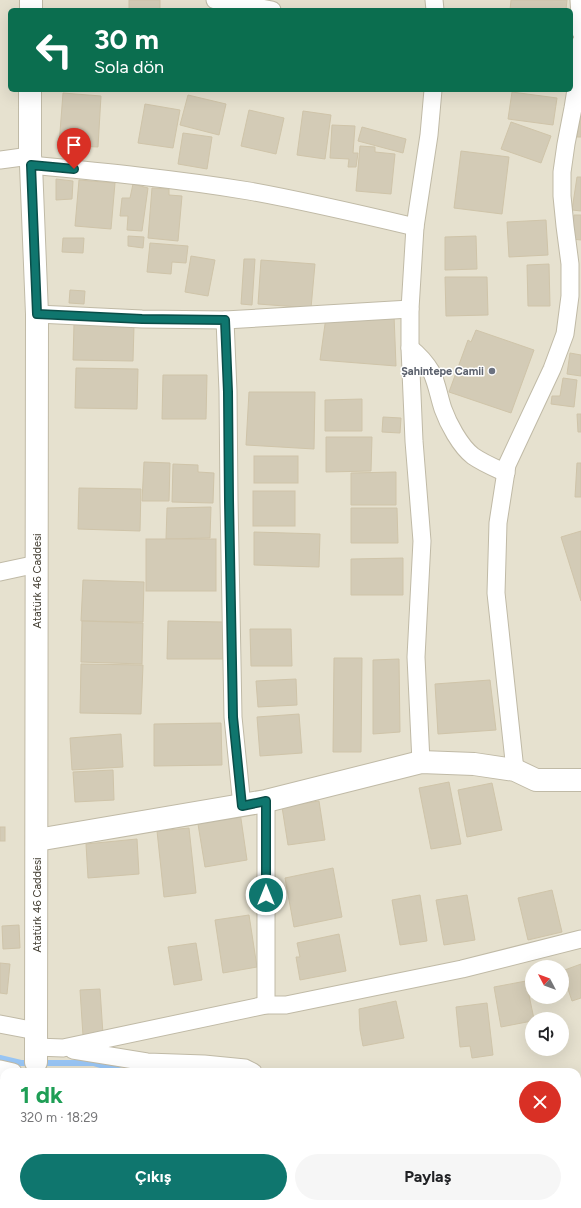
<!DOCTYPE html>
<html lang="tr">
<meta charset="utf-8">
<style>
:root{--surface:#fff;--page:#f6f6f6;--text:#202124;--muted:#757577;--accent:#0f766e}
body{margin:0;font-family:Figtree,sans-serif;background:var(--page);color:var(--text);height:100vh;display:flex;flex-direction:column;font-size:15px;white-space:nowrap}
*{box-sizing:border-box;margin:0}
p{font-size:13px;color:var(--muted)}
.icon{flex:none;width:22px;height:22px;fill:none;stroke:currentColor;stroke-width:2;stroke-linecap:round;stroke-linejoin:round}
.map{position:relative;flex:1;overflow:hidden}
.drawer{position:absolute;left:0px;top:1068px;width:581px;height:140px;display:flex;flex-direction:column;background:var(--surface);border-radius:12px 12px 0 0;box-shadow:0 4px 16px #0002}
.drawer>*{flex:none}
.banner{position:absolute;left:8px;top:8px;width:565px;height:84px;border-radius:6px;box-shadow:0 4px 16px #0002;background:#0b6e4f;color:#fff;overflow:hidden}
.needle{width:26px;rotate:311deg}
.buttons{position:absolute;left:525px;top:960px;display:grid;gap:8px}
.buttons a{display:grid;place-items:center;width:44px;height:44px;border-radius:50%;background:var(--surface);box-shadow:0 4px 16px #0002;font-size:20px}
.pin{position:absolute;display:grid;place-items:center;width:34px;height:34px;color:#fff;margin:-41px -17px;border-radius:50% 50% 50% 0;rotate:-45deg;box-shadow:0 0 4px #0007}
.pin .icon{rotate:45deg}
.me{position:absolute;width:44px;margin:-22px;rotate:0deg;stroke-linejoin:round;filter:drop-shadow(0 0 3px #0008)}
.turn{display:flex;align-items:center;gap:14px;height:84px;padding:0 20px;font-size:18px}
.turn .icon{width:52px;height:52px;stroke-width:2.5}
.turn b{display:block;font-size:28px;line-height:34px}
.round{display:grid;place-items:center;flex:none;width:42px;height:42px;border-radius:21px;background:var(--page)}
.overview{display:flex;align-items:center;justify-content:space-between;height:68px;padding:0 20px}
h1{font-size:24px;font-weight:700;line-height:30px;color:#1e9e55}
.cta{display:flex;gap:8px;margin-top:auto;padding:8px 20px}
.cta a{flex:1;height:46px;border-radius:24px;background:var(--accent);color:#fff;font-size:16px;font-weight:700;line-height:46px;text-align:center}
.cta a+a{background:var(--page);color:var(--text)}
.map>svg:first-child{display:block}
</style>
<div class="map">
<svg width="581" height="1208" viewBox="0 0 581 1208">
<rect width="100%" height="100%" fill="#f2eee1"/>
<path fill="#e6e1cf" fill-rule="evenodd" d="M0 0H581V1208H0ZM10 10H571V90H10ZM532 967H562V997H532ZM532 1019H562V1049H532ZM4 1072H577V1204H4Z"/>
<g fill="none" stroke-linecap="round" stroke-linejoin="round">
<g stroke="#98c5f4" stroke-width="6">
<polyline points="0,1058 21,1063 94,1063 125,1072"/>
<polyline points="497,1204 581,1206"/>
</g>
</g>
<g fill="#d3cbb6" stroke="#cfc4a9">
<rect x="129" y="0" width="31" height="10"/>
<polygon points="511,0 567,0 566,10 510,10"/>
<polygon points="512,92 557,98 553,125 508,119"/>
<polygon points="63,93 101,96 98,147 59,145"/>
<polygon points="188,95 226,104 219,135 180,125"/>
<polygon points="145,104 180,110 173,148 138,143"/>
<polygon points="249,110 284,118 276,154 241,146"/>
<polygon points="303,111 331,115 325,159 297,155"/>
<polygon points="580,117 581,117 581,137 577,137"/>
<polygon points="511,122 551,136 541,163 501,149"/>
<polygon points="332,125 355,126 353,153 358,153 356,167 348,167 349,159 330,158"/>
<polygon points="362,127 406,139 403,153 358,141"/>
<polygon points="183,133 212,137 207,169 178,164"/>
<polygon points="360,146 375,147 375,152 395,154 391,194 356,191"/>
<polygon points="461,151 509,157 502,214 454,208"/>
<polygon points="577,177 581,177 581,211 572,210"/>
<polygon points="56,179 73,181 72,199 56,200"/>
<polygon points="79,180 115,183 111,229 75,226"/>
<polygon points="133,184 148,188 142,231 127,230 128,216 120,216 122,198 130,198"/>
<polygon points="152,188 169,189 169,195 182,196 178,241 148,238"/>
<polygon points="574,215 581,215 581,240 572,239"/>
<polygon points="546,220 548,255 509,257 507,222"/>
<polygon points="128,236 144,237 143,248 128,246"/>
<polygon points="476,236 477,269 445,270 445,237"/>
<polygon points="63,238 84,238 83,253 62,252"/>
<polygon points="150,243 188,246 186,263 172,262 171,274 147,272"/>
<polygon points="191,256 215,260 208,296 185,292"/>
<polygon points="244,259 255,259 252,305 241,304"/>
<polygon points="261,260 315,264 311,308 258,304"/>
<polygon points="549,264 550,306 528,306 527,265"/>
<polygon points="445,277 487,277 488,315 446,316"/>
<polygon points="70,290 85,291 84,304 69,303"/>
<polygon points="394,315 396,366 320,360 326,317"/>
<polygon points="74,324 134,326 133,361 73,360"/>
<polygon points="476,330 534,350 511,413 449,392 468,340 471,342"/>
<polygon points="570,353 581,355 581,376 567,374"/>
<polygon points="76,368 138,369 137,409 75,408"/>
<polygon points="163,375 207,375 206,419 162,419"/>
<polygon points="563,378 577,380 574,407 551,404 552,396 560,396"/>
<polygon points="249,392 315,392 314,449 246,445"/>
<polygon points="362,399 362,431 325,431 325,400"/>
<polygon points="577,414 581,414 581,432 578,432"/>
<polygon points="383,417 401,418 400,433 382,432"/>
<polygon points="326,437 372,437 371,471 326,472"/>
<rect x="254" y="456" width="44" height="27"/>
<polygon points="144,462 170,463 169,501 142,501"/>
<polygon points="577,463 581,463 581,497 575,497"/>
<polygon points="173,464 198,465 198,472 214,473 213,503 172,502"/>
<polygon points="396,472 396,505 351,505 351,473"/>
<polygon points="79,488 141,489 140,531 78,529"/>
<rect x="253" y="491" width="42" height="35"/>
<polygon points="211,507 210,538 166,539 167,508"/>
<polygon points="351,508 397,508 398,543 351,543"/>
<polygon points="581,531 581,601 561,537"/>
<polygon points="254,532 320,534 319,567 254,565"/>
<rect x="146" y="539" width="70" height="52"/>
<polygon points="403,558 403,595 351,595 351,559"/>
<polygon points="83,580 144,582 143,622 81,621"/>
<polygon points="82,621 143,623 142,664 81,662"/>
<polygon points="168,621 223,622 223,659 167,659"/>
<polygon points="250,629 291,629 292,666 251,666"/>
<polygon points="334,658 362,658 361,752 333,752"/>
<polygon points="399,659 400,732 373,734 373,660"/>
<polygon points="81,664 143,665 141,714 80,713"/>
<polygon points="296,679 297,705 258,707 256,681"/>
<polygon points="490,680 496,730 438,734 435,684"/>
<polygon points="299,714 302,753 260,756 257,717"/>
<polygon points="221,723 222,765 154,766 154,724"/>
<polygon points="121,734 123,767 72,770 70,738"/>
<polygon points="113,770 114,800 75,802 73,772"/>
<polygon points="449,782 461,844 431,849 419,788"/>
<polygon points="492,783 502,830 467,837 458,790"/>
<polygon points="319,801 325,840 288,845 282,807"/>
<polygon points="240,812 247,860 205,867 197,818"/>
<rect x="0" y="827" width="5" height="14"/>
<polygon points="189,828 196,893 164,897 157,831"/>
<polygon points="137,839 139,874 88,878 86,844"/>
<polygon points="333,868 342,917 294,927 285,878"/>
<polygon points="552,890 562,932 528,940 518,898"/>
<polygon points="420,895 427,941 400,945 392,900"/>
<polygon points="467,895 475,940 444,945 436,900"/>
<polygon points="249,915 257,967 223,973 215,920"/>
<polygon points="19,925 20,948 3,949 2,926"/>
<polygon points="339,934 346,971 300,980 296,957 300,957 297,943"/>
<polygon points="196,943 202,980 174,985 168,947"/>
<polygon points="0,963 10,964 7,994 0,993"/>
<polygon points="581,964 581,998 572,1001 562,971"/>
<polygon points="526,981 534,1019 532,1019 532,1021 501,1027 494,987"/>
<polygon points="100,989 103,1034 83,1036 80,990"/>
<polygon points="396,1001 404,1038 363,1046 360,1030 359,1009"/>
<polygon points="487,1003 493,1055 472,1058 470,1046 460,1047 456,1007"/>
<polygon points="0,1175 4,1176 4,1204 9,1204 9,1208 0,1208"/>
<polygon points="78,1204 125,1204 123,1208 77,1208"/>
<polygon points="141,1204 156,1204 155,1208 140,1208"/>
<polygon points="161,1204 207,1204 206,1208 159,1208"/>
<polygon points="239,1204 257,1204 255,1208 238,1208"/>
<polygon points="264,1204 298,1204 296,1208 262,1208"/>
<polygon points="306,1204 324,1204 323,1208 305,1208"/>
<polygon points="332,1204 361,1204 359,1208 330,1208"/>
</g>
<g fill="none" stroke-linecap="round" stroke-linejoin="round">
<g stroke="#c0baa6" stroke-width="19">
<g id="minor">
<polyline points="215,0 272,10"/>
<polyline points="434,0 435,10"/>
<polyline points="579,0 581,32"/>
<polyline points="0,160 30,156"/>
<path d="M31 165C104 172 176 179 249 191 305 201 360 214 415 227"/>
<polyline points="37,314 142,319 225,320 410,309"/>
<polyline points="225,320 228,391 229,500 233,717 242,806"/>
<path d="M410 348C419 355 426 363 432 373 437 384 439 397 443 409 448 423 460 446 473 456 483 463 495 468 506 473"/>
<polyline points="0,572 37,564"/>
<polyline points="421,762 416,657 422,541 414,441 410,348 410,309 415,227 429,135 433,90"/>
<polyline points="515,770 496,593 498,523 507,465 552,369 565,334 570,296 570,264 565,226 562,196 562,172 566,144 573,108 579,71 581,42"/>
<polyline points="266,801 266,1005"/>
<polyline points="0,1024 36,1031"/>
<polyline points="36,1047 63,1048 266,1005 286,1005 462,969 581,939"/>
<polyline points="73,1050 147,1062 204,1064 245,1068 253,1072"/>
<polyline points="0,1069 13,1072"/>
<polyline points="577,1183 581,1183"/>
</g>
</g>
<g stroke="#c0baa6" stroke-width="24">
<g id="tertiary">
<polyline points="31,10 31,0"/>
<polyline points="30,90 30,156 31,165 37,314 36,1062"/>
<polyline points="37,840 266,801 421,762 474,764 515,770 536,780 581,780"/>
<polyline points="33,1208 33,1204"/>
</g>
</g>
<use href="#minor" stroke="#fff" stroke-width="17"/>
<use href="#tertiary" stroke="#fff" stroke-width="22"/>
</g>
<g fill="none" stroke-linecap="round" stroke-linejoin="round">
<g stroke="#0a4d48" stroke-width="10">
<polyline id="route" points="74,169 31,165 37,314 142,319 225,320 228,392 229,500 233,717 242,806 266,801 266,895"/>
</g>
<use href="#route" stroke="#0f766e" stroke-width="7"/>
</g>
<circle fill="#6b7280" stroke="#fff" stroke-width="1.5" cx="492" cy="371" r="4"/>
<g text-anchor="middle" dominant-baseline="central" stroke-width="3" stroke-linejoin="round" paint-order="stroke">
<g font-size="11" font-weight="bold" fill="#5b616d" stroke="#fff" text-anchor="end">
<text x="484" y="371">Şahintepe Camii</text>
</g>
<g font-size="11" fill="#433e32" stroke="#fff">
<text transform="translate(37 581) rotate(-90)">Atatürk 46 Caddesi</text>
<text transform="translate(37 905) rotate(-90)">Atatürk 46 Caddesi</text>
</g>
</g>
</svg>
<div class="buttons">
<a><svg class="needle" viewBox="-14 -14 28 28"><path d="M0-13l5 13h-10z" fill="#e53935"/><path d="M0 13l5-13h-10z" fill="#757577"/></svg></a>
<a><svg class="icon" aria-label="sound" viewBox="0 0 24 24"><path d="M4 9h4l5-4v14l-5-4H4zM17 9q2 3 0 6"/></svg></a>
</div>
<div class="pin" style="left:74px;top:169px;background:#d93025"><svg class="icon" aria-label="arrive" viewBox="0 0 24 24"><path d="M6 21V4h12l-3 4 3 4H6"/></svg></div>
<svg class="me" style="left:266px;top:895px" viewBox="-20 -20 40 40"><circle r="17" fill="#0f766e" stroke="#fff" stroke-width="3"/><path d="M0-11L8 9 0 5-8 9z" fill="#fff"/></svg>
<div class="banner">
<div class="turn"><svg class="icon" aria-label="left" viewBox="0 0 24 24"><path d="M17 20v-9H6M10 6l-5 5 5 5"/></svg><div><b>30 m</b>Sola dön</div></div>
</div>
<section class="drawer">
<div class="overview"><div><h1>1 dk</h1><p>320 m · 18:29</p></div><a class="round" style="background:#d93025;color:#fff"><svg class="icon" aria-label="close" viewBox="0 0 24 24"><path d="M6 6l12 12M18 6L6 18"/></svg></a></div>
<div class="cta"><a>Çıkış</a><a>Paylaş</a></div>
</section>
</div>
